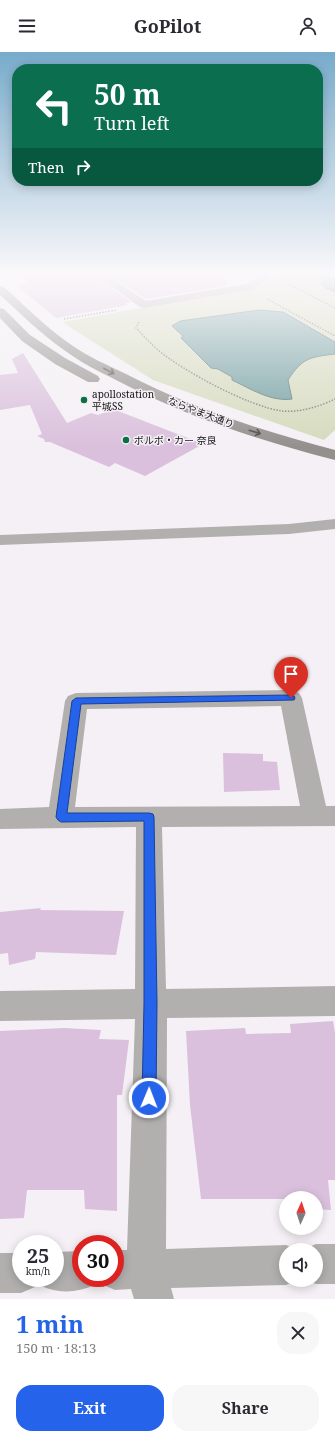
<!DOCTYPE html>
<meta charset="utf-8">
<style>
:root{--surface:#fff;--page:#f7f7f7;--text:#2b2b33;--muted:#7c7c81;--accent:#2563eb}
body{margin:0;font-family:"Noto Serif","Noto Sans JP",serif;background:var(--page);color:var(--text);height:100vh;display:flex;flex-direction:column;font-size:15px;white-space:nowrap}
*{box-sizing:border-box;margin:0}
p{font-size:13px;color:var(--muted)}
.icon{flex:none;width:22px;height:22px;fill:none;stroke:currentColor;stroke-width:2;stroke-linecap:round;stroke-linejoin:round}
.map{position:relative;height:1247px;overflow:hidden}
.details{display:flex;flex-direction:column;background:var(--surface);flex:1}
.details>*{flex:none}
.hud{position:absolute;left:12px;top:12px;width:311px;height:122px;border-radius:16px;box-shadow:0 2px 10px #0003;background:#0b6e4f;color:#fff;overflow:hidden}
.needle{width:26px;rotate:3deg}
.buttons{position:absolute;left:279px;top:1139px;display:grid;gap:8px}
.buttons a{display:grid;place-items:center;width:44px;height:44px;border-radius:50%;background:var(--surface);box-shadow:0 2px 10px #0003;font-size:20px}
.speed{position:absolute;left:12px;top:1183px;display:flex;gap:8px;font-size:20px;font-weight:700;text-align:center}
.speed>*{display:grid;place-content:center;width:52px;height:52px;border-radius:50%;background:var(--surface);box-shadow:0 2px 10px #0003;line-height:1}
.speed small{font-size:10px;font-weight:400}
.speed .limit{border:6px solid #d22;background:#fff;color:#111}
.pin{position:absolute;display:grid;place-items:center;width:34px;height:34px;color:#fff;margin:-41px -17px;border-radius:50% 50% 50% 0;rotate:-45deg;box-shadow:0 0 4px #0007}
.pin .icon{rotate:45deg}
.me{position:absolute;width:44px;margin:-22px;rotate:1deg;stroke-linejoin:round;filter:drop-shadow(0 0 3px #0008)}
.turn{display:flex;align-items:center;gap:14px;height:84px;padding:0 16px;font-size:18px}
.turn .icon{width:52px;height:52px;stroke-width:2.5}
.turn b{display:block;font-size:28px;line-height:34px}
.then{display:flex;align-items:center;height:38px;padding:0 16px;background:#0003;gap:8px;font-size:15px}
.round{display:grid;place-items:center;flex:none;width:42px;height:42px;border-radius:16px;background:var(--page)}
.headline{display:flex;align-items:center;justify-content:space-between;height:68px;padding:0 16px}
h1{font-size:24px;font-weight:700;line-height:30px;color:var(--accent)}
.primary-button{display:flex;gap:8px;margin-top:auto;padding:8px 16px}
.primary-button a{flex:1;height:46px;border-radius:16px;background:var(--accent);color:#fff;font-size:16px;font-weight:700;line-height:46px;text-align:center}
.primary-button a+a{background:var(--page);color:var(--text)}
header{display:flex;justify-content:space-between;align-items:center;height:52px;padding:0 16px;background:var(--surface);font-size:18px;font-weight:700}
.map>svg:first-child{display:block}
</style>
<header><svg class="icon" aria-label="menu" viewBox="0 0 24 24"><path d="M4 6h16M4 12h16M4 18h16"/></svg>GoPilot<svg class="icon" aria-label="person" viewBox="0 0 24 24"><circle cx="12" cy="8" r="4"/><path d="M4 21q1-7 8-7t8 7"/></svg></header>
<div class="map">
<svg width="335" height="1247" viewBox="0 0 335 1247">
<rect width="100%" height="100%" fill="#f4f0f5"/>
<polygon fill="#d5dabc" points="277,221 335,221 335,378 324,388 153,328 62,270 253,236"/>
<g fill="#709d9f" stroke="#557476">
<polygon points="315,221 335,221 335,240 324,235 321,231 323,225 312,222"/>
<path d="M259 258 283 260 335 290V302C310 305 302 306 288 328L292 347C271 350 251 337 232 328V325L218 317 211 316 181 286 183 284 172 274 180 269Z"/>
</g>
<g fill="#dac0dc">
<polygon points="16,221 92,221 131,250 125,251 128,253 56,266 17,234 29,230"/>
<polygon points="106,221 225,221 226,234 146,247"/>
<polygon points="23,301 67,371 91,361 98,363 113,357 203,392 145,424 115,411 109,415 50,390 45,390 44,387 37,384 42,382 30,353 0,358 0,323 18,321 12,307"/>
<polygon points="223,701 263,702 263,709 277,710 280,738 224,740"/>
<polygon points="41,856 40,858 124,859 116,903 36,900 35,907 9,913 8,901 0,902 0,860"/>
<polygon points="333,969 335,981 335,1128 328,1128 331,1158 316,1157 316,1146 286,1146 286,1156 284,1147 201,1147 190,1053 186,979 245,976 246,982 291,981 290,972"/>
<polygon points="64,976 101,978 99,987 129,988 122,1043 117,1043 117,1159 85,1157 84,1138 27,1138 24,1166 0,1167 0,979"/>
</g>
<g fill="none" stroke-linecap="round" stroke-linejoin="round">
<g stroke="#7d7a7d" stroke-width="1.5" stroke-dasharray="1.5 1.5" stroke-linecap="butt">
<polyline points="286,231 335,256"/>
<polyline points="267,247 335,284"/>
<polyline points="64,267 117,258"/>
<path d="M139 270 136 276C143 283 150 291 158 298 183 319 250 355 282 359 299 361 321 354 335 347"/>
</g>
<g fill="#b2b0af" fill-rule="evenodd">
<polygon points="93,221 104,221 146,249 246,232 264,221 276,221 253,237 144,256 140,255"/>
<polygon points="335,467 335,477 289,482 0,493 0,483 289,472"/>
<path d="M291 638 299 641 302 646 326 754H335V774L162 775 166 937 335 934V964L167 966 166 1197 286 1193 297 1198H286V1228H297L286 1233 171 1236 174 1247H134L131 1237 115 1238 101 1232 99 1226H115V1198H127L135 967 0 969V939L135 937 136 775 0 777V757L49 755 65 649 68 644 76 641ZM281 654 300 754 75 755 87 657Z"/>
<polygon points="316,1192 335,1192 335,1232 316,1232 307,1228 316,1228 316,1198 302,1198"/>
<path d="M81 1199V1226H98L95 1233C76 1241 61 1242 41 1234L38 1227 35 1235 21 1241H0V1201H21V1226H55V1200Z"/>
</g>
<g fill="#94908e" fill-rule="evenodd">
<path d="M0 234 4 235C26 255 48 277 73 294 89 305 107 313 124 321 191 356 262 379 335 398V408C260 389 185 364 116 328 98 319 80 310 64 298 41 282 21 262 0 243Z"/>
<polygon points="0,256 4,257 30,283 65,306 98,324 100,327 98,330 88,330 55,312 22,289 0,266"/>
</g>
</g>
<defs><path id="oneway-shaft" d="M-6 0H5M1.5-3L5.5 0L1.5 3" fill="none" stroke-width="1.6" stroke-linecap="round" stroke-linejoin="round"/></defs>
<g stroke="#4f4c4c">
<use href="#oneway-shaft" transform="translate(109 319) rotate(28)"/>
<use href="#oneway-shaft" transform="translate(255 380) rotate(17)"/>
</g>
<linearGradient id="sky" x2="0" y2="1"><stop stop-color="#78abcb"/><stop offset="0.56" stop-color="#faf8fa"/><stop offset="1" stop-color="#faf8fa" stop-opacity="0"/></linearGradient>
<rect width="335" height="395" fill="url(#sky)"/>
<polygon fill="#2563eb" stroke="#184099" points="291,643 294,644 295,646 294,648 81,652 67,761 149,761 153,762 154,765 157,952 156,1046 154,1051 149,1053 144,1051 142,1046 144,952 144,769 61,770 58,768 56,765 72,649 76,646"/>
<g fill="#0d6e43" stroke="#f4f0f5" stroke-width="1.5">
<circle cx="84" cy="348" r="4"/>
<circle cx="126" cy="388" r="4"/>
</g>
<g text-anchor="middle" dominant-baseline="central" stroke-width="3" stroke-linejoin="round" paint-order="stroke">
<g font-size="10" fill="#161416" stroke="#f4f0f5" text-anchor="start">
<text x="92" y="342">apollostation<tspan x="92" dy="12">平城SS</tspan></text>
<text x="134" y="388">ボルボ・カー 奈良</text>
</g>
<g font-size="10" fill="#161416" stroke="#f4f0f5">
<text transform="translate(201 360) rotate(21)">ならやま大通り</text>
</g>
</g>
</svg>
<div class="buttons">
<a><svg class="needle" viewBox="-14 -14 28 28"><path d="M0-13l5 13h-10z" fill="#e53935"/><path d="M0 13l5-13h-10z" fill="#7c7c81"/></svg></a>
<a><svg class="icon" aria-label="sound" viewBox="0 0 24 24"><path d="M4 9h4l5-4v14l-5-4H4zM17 9q2 3 0 6"/></svg></a>
</div>
<div class="speed"><div>25<small>km/h</small></div><div class="limit">30</div></div>
<div class="pin" style="left:291px;top:646px;background:#d93025"><svg class="icon" aria-label="arrive" viewBox="0 0 24 24"><path d="M6 21V4h12l-3 4 3 4H6"/></svg></div>
<svg class="me" style="left:149px;top:1046px" viewBox="-20 -20 40 40"><circle r="17" fill="#2563eb" stroke="#fff" stroke-width="3"/><path d="M0-11L8 9 0 5-8 9z" fill="#fff"/></svg>
<div class="hud">
<div class="turn"><svg class="icon" aria-label="left" viewBox="0 0 24 24"><path d="M17 20v-9H6M10 6l-5 5 5 5"/></svg><div><b>50 m</b>Turn left</div></div>
<div class="then">Then<svg class="icon" aria-label="right" viewBox="0 0 24 24"><path d="M7 20v-9h11M14 6l5 5-5 5"/></svg></div>
</div>
</div>
<section class="details">
<div class="headline"><div><h1>1 min</h1><p>150 m · 18:13</p></div><a class="round"><svg class="icon" aria-label="close" viewBox="0 0 24 24"><path d="M6 6l12 12M18 6L6 18"/></svg></a></div>
<div class="primary-button"><a>Exit</a><a>Share</a></div>
</section>
